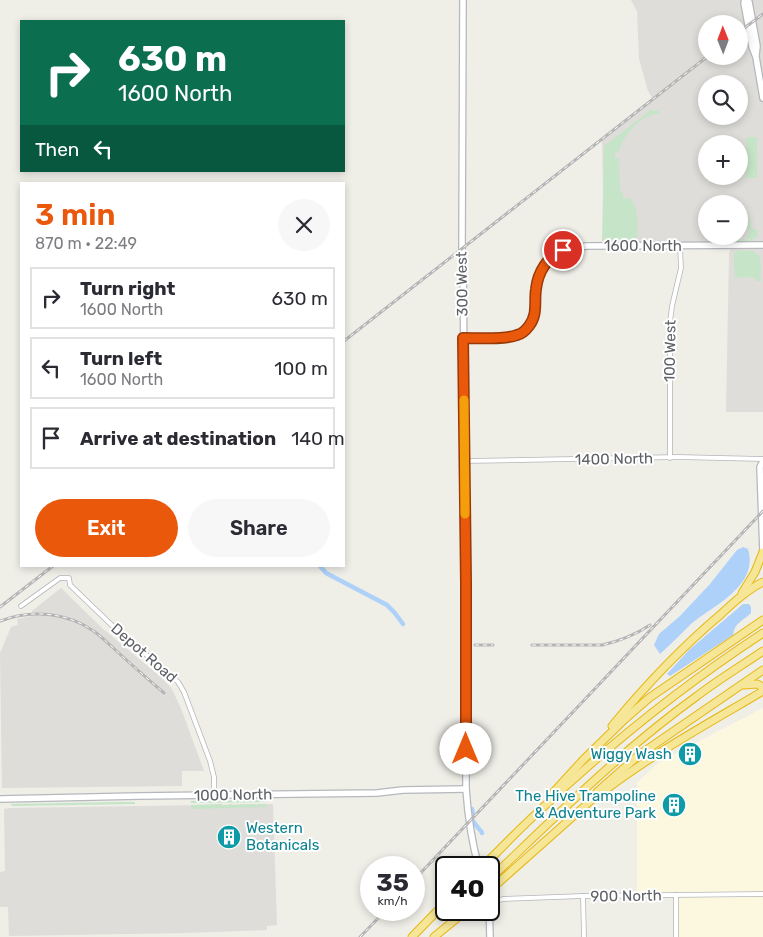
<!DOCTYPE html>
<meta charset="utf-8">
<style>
:root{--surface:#fff;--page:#f7f7f7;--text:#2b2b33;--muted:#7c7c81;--line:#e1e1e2;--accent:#ea580c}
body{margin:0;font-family:Rubik,sans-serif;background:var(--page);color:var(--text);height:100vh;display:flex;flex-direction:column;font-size:19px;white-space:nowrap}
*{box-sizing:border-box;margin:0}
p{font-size:16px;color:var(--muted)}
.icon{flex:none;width:28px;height:28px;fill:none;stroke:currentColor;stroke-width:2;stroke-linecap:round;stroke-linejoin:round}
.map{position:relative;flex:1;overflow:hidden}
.details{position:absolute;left:20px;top:182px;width:325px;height:385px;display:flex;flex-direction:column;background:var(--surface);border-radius:0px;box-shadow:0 2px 8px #0003}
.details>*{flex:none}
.banner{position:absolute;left:20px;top:20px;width:325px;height:152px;border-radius:0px;box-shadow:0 2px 8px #0003;background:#0b6e4f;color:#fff;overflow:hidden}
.needle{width:32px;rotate:359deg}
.fabs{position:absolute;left:698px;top:15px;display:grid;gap:10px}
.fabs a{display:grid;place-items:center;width:50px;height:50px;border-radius:50%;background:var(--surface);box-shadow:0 2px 8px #0003;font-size:25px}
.speed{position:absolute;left:360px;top:856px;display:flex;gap:10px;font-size:25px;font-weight:700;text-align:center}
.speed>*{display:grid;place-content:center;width:65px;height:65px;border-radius:50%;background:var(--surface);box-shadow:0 2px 8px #0003;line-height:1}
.speed small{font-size:12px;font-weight:400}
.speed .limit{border:2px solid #111;border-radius:8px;background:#fff;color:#111}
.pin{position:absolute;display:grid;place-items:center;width:42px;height:42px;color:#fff;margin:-21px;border:2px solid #fff;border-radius:50%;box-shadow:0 1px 5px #0007}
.me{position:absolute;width:55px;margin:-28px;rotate:0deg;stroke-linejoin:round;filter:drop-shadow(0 0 4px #0008)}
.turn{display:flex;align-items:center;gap:18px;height:105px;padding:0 15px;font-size:22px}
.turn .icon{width:65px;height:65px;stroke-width:2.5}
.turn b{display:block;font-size:35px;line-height:42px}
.then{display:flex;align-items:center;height:48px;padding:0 15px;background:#0003;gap:10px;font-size:19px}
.round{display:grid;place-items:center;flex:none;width:52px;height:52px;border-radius:26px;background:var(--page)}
.summary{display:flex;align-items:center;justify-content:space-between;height:85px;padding:0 15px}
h1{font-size:30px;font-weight:600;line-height:38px;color:var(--accent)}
.primary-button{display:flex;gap:10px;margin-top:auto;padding:10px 15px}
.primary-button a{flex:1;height:58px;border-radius:30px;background:var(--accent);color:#fff;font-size:20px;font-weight:600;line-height:58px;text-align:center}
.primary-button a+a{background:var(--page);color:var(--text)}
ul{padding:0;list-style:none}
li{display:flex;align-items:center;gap:15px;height:62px;margin:0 10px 8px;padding:0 5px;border:2px solid var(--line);border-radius:0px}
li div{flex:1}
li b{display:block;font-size:19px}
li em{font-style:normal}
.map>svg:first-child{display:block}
</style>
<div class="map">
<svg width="763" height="937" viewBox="0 0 763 937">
<rect width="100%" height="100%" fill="#efeee7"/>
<polygon fill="#fcf8e0" points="763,708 763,937 676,937 676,895 637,895 637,783 659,762"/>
<g fill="#deddd9" fill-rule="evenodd">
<path d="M631 0H763V412H726L729 254 732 243 604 244 602 139 653 99 648 91 639 59 637 11ZM706 24H739V56H706ZM706 84H739V116H706ZM706 144H739V176H706ZM706 204H739V236H706Z"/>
<polygon points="61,588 102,628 162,678 172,689 182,711 204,771 182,771 182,786 2,788 0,653 11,627 18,625 17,619 32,616 32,611"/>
<polygon points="273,804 277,925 267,926 267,930 186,933 9,936 8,907 0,907 0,872 5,871 4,809 11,808"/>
</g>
<g fill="#c6e5c8">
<path d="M651 110 659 111V114C655 114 651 115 647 117 635 122 621 140 619 152L615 153V158H619L620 190 623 193V197L627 199 628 197C641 206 637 227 637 241H602L604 146Z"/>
<rect x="746" y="137" width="11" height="41"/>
<polygon points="748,216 750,219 751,227 758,231 757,237 752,240 755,240 750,242 728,242 728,240 750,240 749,238 748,240 728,240 747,239 747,235 749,234 749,231 748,230"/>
<path d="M744 250 753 251 759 255C761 261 762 271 759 276L761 277V281H756V279L750 277 737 278 734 276 736 272 734 270V253L736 251Z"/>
<polygon points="265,800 266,802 191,803 191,801"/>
<polygon points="117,802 135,802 135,804 12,806 11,804"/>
<polygon points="222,804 222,806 232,804 232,805 253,804 254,805 256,804 256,806 258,806 258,804 266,804 266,807 191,809 191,805"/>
</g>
<g fill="#add1f9">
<path d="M743 547 748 549C759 586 714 605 691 624 681 634 671 644 660 654L654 645 659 634 680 616 710 584 737 550Z"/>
<path d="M743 604H749L751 607V613C744 620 734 623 733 635L670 676 667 674 689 650Z"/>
</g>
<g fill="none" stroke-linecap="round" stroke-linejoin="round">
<g stroke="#add1f9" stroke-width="4.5">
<polyline points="320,566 326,573 387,605 394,612 403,624"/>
<polyline points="472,809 473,815"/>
<polyline points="473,821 479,829"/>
<polyline points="481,831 482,833"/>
</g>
<g stroke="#b4b6ba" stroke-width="5.5">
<g id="street">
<polyline points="670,458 670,322 672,306 681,268 680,246"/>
<polyline points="465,461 678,457 763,459"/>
<polyline points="21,606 60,578 69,578 70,585 121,634 160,666 178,682 184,692 210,761 214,777 214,795"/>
<polyline points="583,896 584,937"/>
<polyline points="489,902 504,899 583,896 763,894"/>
<polyline points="676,937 676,895"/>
</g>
</g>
<g stroke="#b5b8bd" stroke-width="8">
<g id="secondary">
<path d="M463 0 462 248 463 259 466 583V789C468 817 471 840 479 868"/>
<polyline points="745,0 744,3 745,8 752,47 756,57 763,98"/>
<polyline points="747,0 749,2 757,46 756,55"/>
<path d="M463 338C476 338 511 340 521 334 539 323 533 307 536 289 538 270 550 251 570 247 575 247 581 247 586 246L763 245"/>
<polyline points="763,461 760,467 763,552"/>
<polyline points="0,799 139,796 377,793 403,790 466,789"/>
<polyline points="489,901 490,937"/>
</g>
</g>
<g stroke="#e6b710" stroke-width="9">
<g id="highway">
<polyline points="742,593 755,572 763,552"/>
<polyline points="744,685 757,684 763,687"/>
<path d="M612 726C645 686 681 648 720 615 733 603 747 590 763 582"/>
<path d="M604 791C654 753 709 723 763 691"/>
<polyline points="550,796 583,760 625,719 649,698 763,620"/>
<path d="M481 868C500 850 517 831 536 814 606 747 682 686 763 633"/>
<path d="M489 880C555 817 622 750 697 696 718 680 741 666 763 651"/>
<polyline points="489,891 595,797 597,792 607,783 639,755 763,670"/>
<polyline points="412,937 446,902"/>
<polyline points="434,937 467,910"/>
</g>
</g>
<use href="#street" stroke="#fff" stroke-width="4"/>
<use href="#secondary" stroke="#fff" stroke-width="5.5"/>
<use href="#highway" stroke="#f6e698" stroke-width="7"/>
<g stroke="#b5b5b6" stroke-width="3">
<g id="rail">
<polyline points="739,32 763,14"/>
<polyline points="344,341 708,56"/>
<polyline points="0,607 53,566"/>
<path d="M0 621C31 609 67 612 95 632 104 639 112 647 121 655 135 668 149 680 164 693"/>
<polyline points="475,645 493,645"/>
<path d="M532 645H602C620 641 635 635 650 625"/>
<polyline points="414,880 763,511"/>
<polyline points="360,937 386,910"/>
</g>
</g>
<use href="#rail" stroke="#fff" stroke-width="1" stroke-dasharray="4" stroke-linecap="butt"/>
</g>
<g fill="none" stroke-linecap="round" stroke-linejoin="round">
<g stroke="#983908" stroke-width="12">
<path id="route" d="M466 749V583L463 338C477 338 505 340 517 335 522 334 526 330 529 326 538 314 534 303 536 289 538 272 547 257 563 250"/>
</g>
<use href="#route" stroke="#ea580c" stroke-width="9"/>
<polyline stroke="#f59e0b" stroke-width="9" points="464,400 465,514"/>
</g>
<defs>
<g id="building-disc" transform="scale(1.25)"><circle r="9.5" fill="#0f9aa8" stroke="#fff"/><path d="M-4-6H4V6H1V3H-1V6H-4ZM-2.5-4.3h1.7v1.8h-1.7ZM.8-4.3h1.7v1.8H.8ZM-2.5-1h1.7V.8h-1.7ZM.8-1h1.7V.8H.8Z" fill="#fff"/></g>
</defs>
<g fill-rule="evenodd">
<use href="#building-disc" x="690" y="754"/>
<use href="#building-disc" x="674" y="805"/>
<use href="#building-disc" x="229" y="837"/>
</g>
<g text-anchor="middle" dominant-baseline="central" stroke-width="4" stroke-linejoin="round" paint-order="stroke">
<g font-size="15" fill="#5e6166" stroke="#fff">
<text x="643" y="246">1600 North</text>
<text transform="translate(462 284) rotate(-91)">300 West</text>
<text transform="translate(670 351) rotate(-89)">100 West</text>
<text transform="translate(614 459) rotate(-1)">1400 North</text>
<text transform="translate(144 653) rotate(41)">Depot Road</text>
<text transform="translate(233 795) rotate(-1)">1000 North</text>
<text transform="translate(626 896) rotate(-1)">900 North</text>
</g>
<g font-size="15" fill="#0d838f" stroke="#fff" text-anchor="end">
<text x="672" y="754">Wiggy Wash</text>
<text x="656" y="796">The Hive Trampoline<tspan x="656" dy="17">&amp; Adventure Park</tspan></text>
<text x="246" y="828" text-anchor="start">Western<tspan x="246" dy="17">Botanicals</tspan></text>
</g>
</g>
</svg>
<div class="fabs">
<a><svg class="needle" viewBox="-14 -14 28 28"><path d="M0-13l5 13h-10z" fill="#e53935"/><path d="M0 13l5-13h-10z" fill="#7c7c81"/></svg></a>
<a><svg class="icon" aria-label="search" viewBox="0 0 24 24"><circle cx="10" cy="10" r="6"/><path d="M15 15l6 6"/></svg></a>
<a>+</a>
<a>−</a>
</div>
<div class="speed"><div>35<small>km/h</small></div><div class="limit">40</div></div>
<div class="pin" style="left:563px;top:250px;background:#d93025"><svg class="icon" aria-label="arrive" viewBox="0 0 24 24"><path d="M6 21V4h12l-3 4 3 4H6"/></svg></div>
<svg class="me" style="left:466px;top:749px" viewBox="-20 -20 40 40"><circle r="19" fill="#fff"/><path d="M0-13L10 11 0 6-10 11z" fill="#ea580c"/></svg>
<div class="banner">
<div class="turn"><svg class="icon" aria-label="right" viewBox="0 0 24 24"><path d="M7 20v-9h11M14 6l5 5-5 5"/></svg><div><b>630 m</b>1600 North</div></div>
<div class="then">Then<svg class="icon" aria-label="left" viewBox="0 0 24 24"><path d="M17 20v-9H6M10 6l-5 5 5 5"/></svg></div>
</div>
<section class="details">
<div class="summary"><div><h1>3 min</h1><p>870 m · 22:49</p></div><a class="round"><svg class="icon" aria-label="close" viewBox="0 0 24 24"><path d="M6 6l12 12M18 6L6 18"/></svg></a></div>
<ul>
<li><svg class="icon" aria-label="right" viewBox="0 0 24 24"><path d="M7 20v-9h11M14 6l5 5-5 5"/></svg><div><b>Turn right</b><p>1600 North</p></div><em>630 m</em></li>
<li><svg class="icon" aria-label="left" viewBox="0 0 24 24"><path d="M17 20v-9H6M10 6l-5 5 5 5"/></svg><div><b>Turn left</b><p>1600 North</p></div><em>100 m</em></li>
<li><svg class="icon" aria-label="arrive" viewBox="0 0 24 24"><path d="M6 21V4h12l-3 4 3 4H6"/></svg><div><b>Arrive at destination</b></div><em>140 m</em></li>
</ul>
<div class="primary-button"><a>Exit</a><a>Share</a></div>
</section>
</div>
